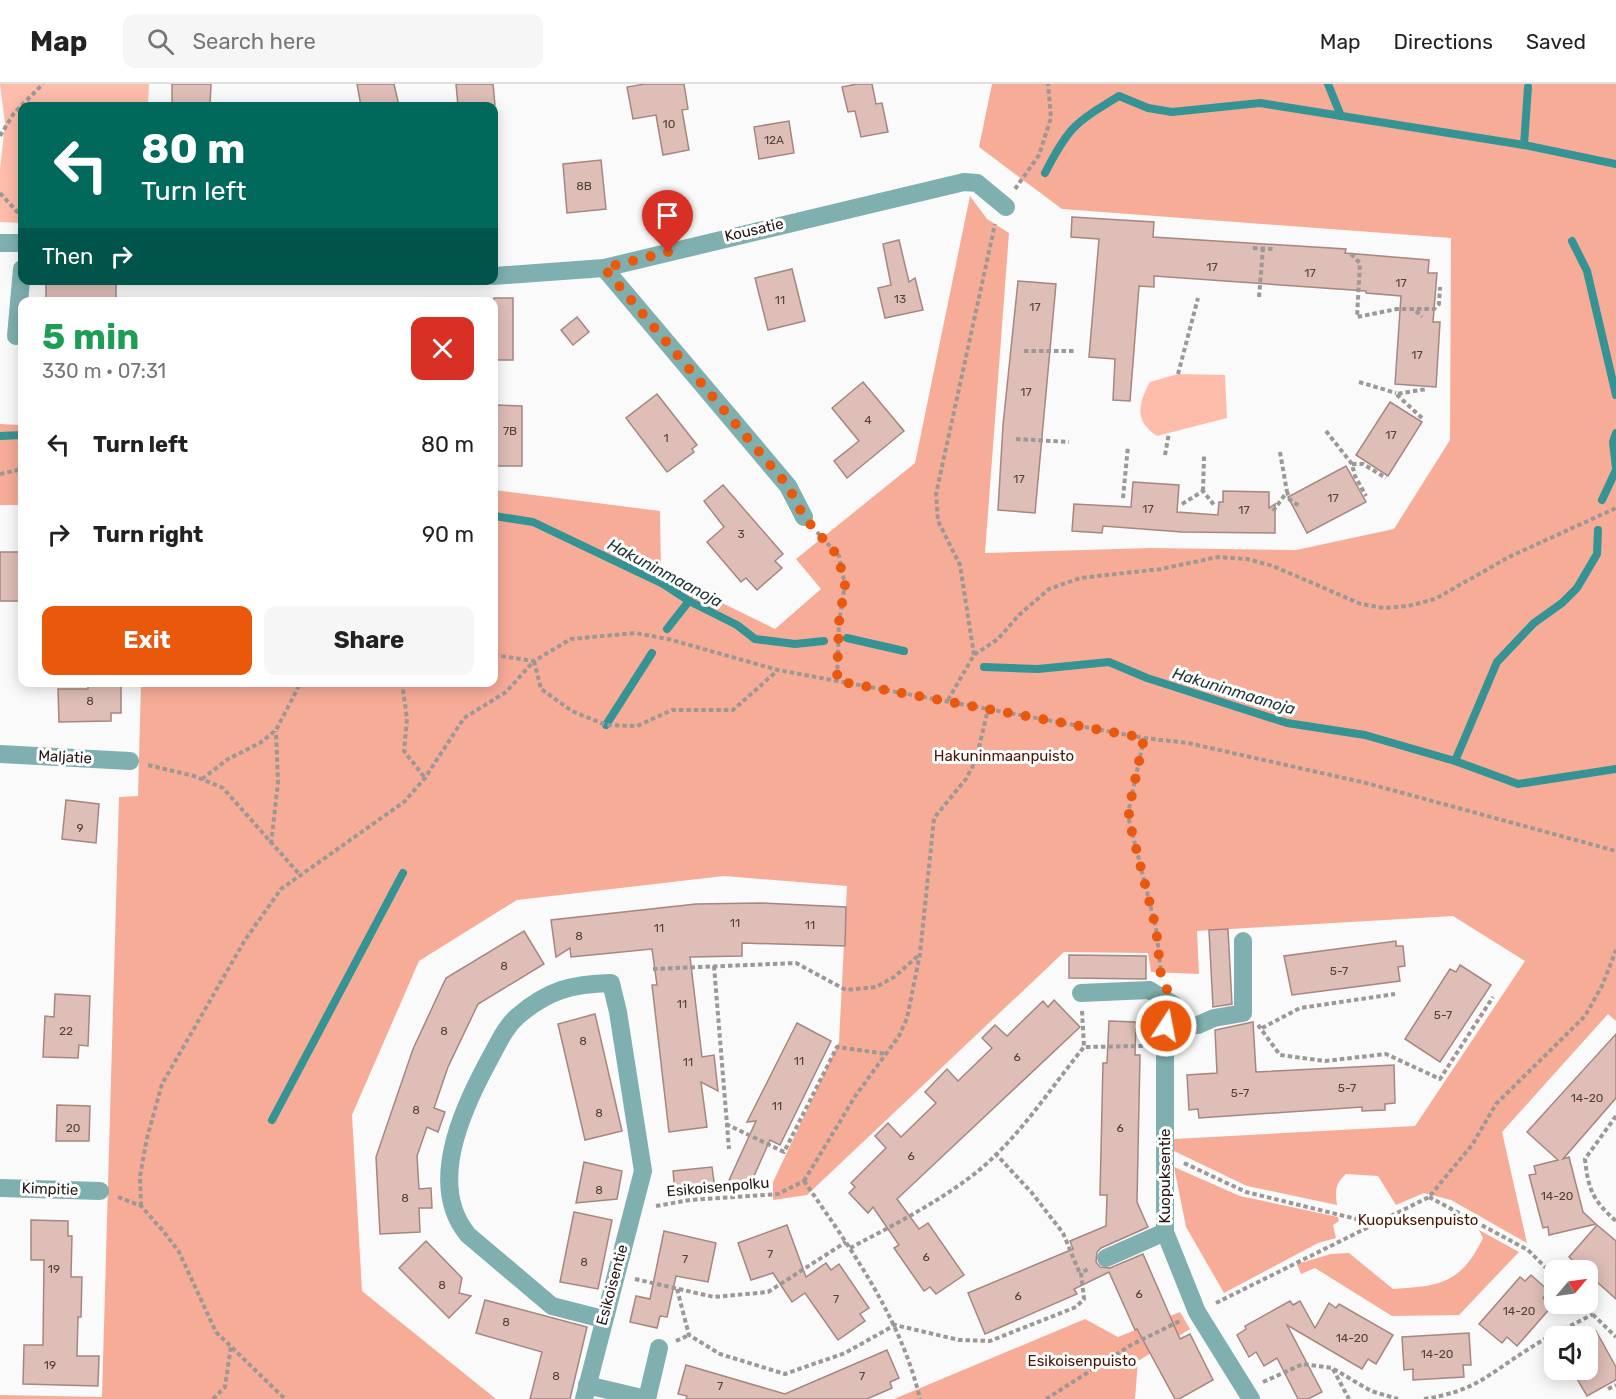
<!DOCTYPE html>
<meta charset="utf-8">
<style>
:root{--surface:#fff;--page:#f6f6f6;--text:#222;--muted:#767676;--line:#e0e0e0;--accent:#ea580c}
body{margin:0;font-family:Rubik,sans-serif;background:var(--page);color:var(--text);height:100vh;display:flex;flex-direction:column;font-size:22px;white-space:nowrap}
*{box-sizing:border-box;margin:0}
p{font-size:20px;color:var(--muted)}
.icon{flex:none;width:33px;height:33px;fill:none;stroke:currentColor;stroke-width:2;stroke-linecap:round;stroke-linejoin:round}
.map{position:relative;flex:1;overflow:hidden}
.drawer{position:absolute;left:18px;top:213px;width:480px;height:390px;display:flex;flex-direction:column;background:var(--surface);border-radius:12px;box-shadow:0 3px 15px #0003}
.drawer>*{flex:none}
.hud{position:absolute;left:18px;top:18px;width:480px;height:183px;border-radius:12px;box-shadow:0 3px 15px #0003;background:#00695c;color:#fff;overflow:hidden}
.needle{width:39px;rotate:61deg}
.tools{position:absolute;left:1544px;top:1176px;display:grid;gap:12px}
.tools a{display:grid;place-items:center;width:54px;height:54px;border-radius:12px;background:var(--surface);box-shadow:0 3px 15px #0003;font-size:30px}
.pin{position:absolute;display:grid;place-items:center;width:51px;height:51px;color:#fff;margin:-62px -26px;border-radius:50% 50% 50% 0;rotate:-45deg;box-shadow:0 0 6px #0007}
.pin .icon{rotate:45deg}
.me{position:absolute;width:66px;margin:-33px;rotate:11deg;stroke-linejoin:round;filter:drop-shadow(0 0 4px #0008)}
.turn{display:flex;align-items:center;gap:21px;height:126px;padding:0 24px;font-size:27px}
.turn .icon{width:78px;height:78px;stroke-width:2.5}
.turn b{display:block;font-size:42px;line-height:51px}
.then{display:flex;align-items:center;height:57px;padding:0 24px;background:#0003;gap:12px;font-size:22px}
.round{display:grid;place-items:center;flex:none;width:63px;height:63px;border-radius:12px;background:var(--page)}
.summary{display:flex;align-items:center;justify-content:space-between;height:102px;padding:0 24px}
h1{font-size:36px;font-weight:700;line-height:45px;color:#1e9e55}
.primary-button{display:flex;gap:12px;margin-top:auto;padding:12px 24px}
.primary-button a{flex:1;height:69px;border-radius:12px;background:var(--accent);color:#fff;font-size:24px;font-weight:700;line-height:69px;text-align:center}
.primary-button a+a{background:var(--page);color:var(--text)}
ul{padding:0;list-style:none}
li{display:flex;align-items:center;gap:18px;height:90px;padding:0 24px}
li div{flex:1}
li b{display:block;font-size:22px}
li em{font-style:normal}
header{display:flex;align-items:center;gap:36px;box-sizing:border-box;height:84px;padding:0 30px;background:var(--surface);border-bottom:2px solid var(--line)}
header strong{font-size:28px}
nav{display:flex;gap:33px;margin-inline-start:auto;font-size:21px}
.search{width:420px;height:54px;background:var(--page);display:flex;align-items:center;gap:15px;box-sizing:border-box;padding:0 21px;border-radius:12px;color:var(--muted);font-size:22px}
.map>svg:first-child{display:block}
</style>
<header>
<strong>Map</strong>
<div class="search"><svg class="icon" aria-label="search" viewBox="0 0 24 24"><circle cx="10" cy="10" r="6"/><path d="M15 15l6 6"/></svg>Search here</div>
<nav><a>Map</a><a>Directions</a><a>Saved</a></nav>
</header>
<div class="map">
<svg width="1616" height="1315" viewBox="0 0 1616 1315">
<rect width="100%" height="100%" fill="#fafafa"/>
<g fill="#febcaa">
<polygon points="0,0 149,0 148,22 22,22 22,139 0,138 0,86 5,40"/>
<path d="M1178 290 1225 291 1227 334 1157 352C1134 337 1138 320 1150 298Z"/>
</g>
<g fill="#f7ac98">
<path d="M992 0H1616V937L1608 930 1502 1048 1527 1159 1451 1116 1424 1109 1396 1121 1378 1092 1346 1090C1335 1100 1335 1107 1337 1121L1247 1102 1174 1067V1055L1415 1042 1525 877 1453 832 1197 847 1199 890 1151 888 1148 869 1064 868 807 1111 773 1116V1098L839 958 847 802 724 792 517 816 419 877 352 1031 362 1207 496 1315H0V1311L102 1313 119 713 138 712 141 599 494 598V406L660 427 661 489 775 545 821 505 796 475 915 379 970 112 987 135 1009 149 985 469 1151 464 1296 466 1394 445 1450 356 1451 154 1062 125 979 63Z"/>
<polygon points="0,340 22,341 22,421 0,421"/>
<polygon points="1174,1083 1240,1112 1338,1133 1339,1137 1333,1141 1336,1154 1318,1159 1224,1209 1186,1143"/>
<path d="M1479 1146 1519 1168 1459 1231 1392 1232 1315 1184 1301 1190 1297 1180 1331 1170 1349 1169 1393 1205C1439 1202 1461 1200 1483 1154Z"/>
<polygon points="1180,1228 1190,1245 1138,1277 1135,1315 894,1315 1085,1235 1118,1253"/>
</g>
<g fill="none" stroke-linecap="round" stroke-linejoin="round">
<g stroke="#359493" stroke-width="8">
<polyline points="1328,0 1341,32"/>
<polyline points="1524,61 1528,3"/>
<path d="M1045 89C1069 42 1075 39 1119 12L1148 24 1172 28 1260 19 1524 61 1616 80"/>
<polyline points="1572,157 1587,187 1616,311"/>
<polyline points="1616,349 1613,358 1616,384"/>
<polyline points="0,352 22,351"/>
<polyline points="1602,416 1616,386"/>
<polyline points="494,432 533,438 663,500 689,517 737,541 755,555 795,560 824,557"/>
<polyline points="667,545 689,517"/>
<polyline points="847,554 904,567"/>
<polyline points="984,583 1038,585 1109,578 1147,594 1287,639 1365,651 1455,677 1518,700 1616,685"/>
<polyline points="606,641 652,569"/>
<polyline points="1455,677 1497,578 1534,539 1562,519 1577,504 1597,470 1598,446"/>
<polyline points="272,1036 403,789"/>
</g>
</g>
<g fill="#debeb6" stroke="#a5877f" stroke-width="1.5">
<polygon points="172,0 211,0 210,22 172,22"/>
<polygon points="357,0 394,0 399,22 361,22"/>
<polygon points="456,0 493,0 495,21 458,22"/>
<polygon points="645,0 684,0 688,25 682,26 689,66 663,71 656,31 633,35 627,3"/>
<polygon points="857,0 872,0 876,20 882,19 888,48 861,53 855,27 848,28 842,3"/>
<polygon points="789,37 794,69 759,75 754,43"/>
<polygon points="601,76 606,125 567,129 563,80"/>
<polygon points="1072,133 1154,138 1153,153 1346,165 1345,169 1429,176 1428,189 1437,189 1433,238 1440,238 1436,303 1395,300 1401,212 1366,209 1366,207 1154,192 1154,203 1139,202 1130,317 1113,316 1115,275 1089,273 1099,155 1071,153"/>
<polygon points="899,156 909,198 915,194 923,226 885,234 878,204 891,201 883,160"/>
<polygon points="792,185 805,237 768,246 755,194"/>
<polygon points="46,196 116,197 116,218 46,218"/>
<polygon points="1018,197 1056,200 1035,429 998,426 1003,341"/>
<rect x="494" y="214" width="19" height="62"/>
<polygon points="577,233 589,248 573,261 561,246"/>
<polygon points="863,298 904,347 847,394 834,377 859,357 832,324"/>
<polygon points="657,310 697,361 692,365 694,368 667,388 626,334"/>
<polygon points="1390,318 1422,338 1388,392 1356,371"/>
<polygon points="494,321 522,322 522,382 494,382"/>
<polygon points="1346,382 1366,418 1307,449 1288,413"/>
<polygon points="1133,398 1179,401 1177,428 1218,431 1219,418 1223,418 1223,407 1269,408 1269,424 1275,420 1275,449 1182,448 1103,442 1102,449 1072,447 1074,420 1131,423"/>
<polygon points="723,401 783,470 775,477 782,484 757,506 746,494 741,498 707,458 724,443 704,417"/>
<rect x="0" y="468" width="22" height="49"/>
<polygon points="88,598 121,598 121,629 111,629 111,637 59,638 58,605 88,605"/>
<polygon points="66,716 99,720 96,759 62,755"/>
<polygon points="760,819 846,823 845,862 742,859 742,872 690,873 702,973 714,971 718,1007 701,998 707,1043 669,1048 652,901 657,901 652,865 571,873 570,864 556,873 551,836 696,820"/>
<polygon points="1228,845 1232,920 1213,923 1209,846"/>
<polygon points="524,847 544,880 478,920 448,983 434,1024 445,1028 438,1048 427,1043 417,1072 419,1105 431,1104 432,1124 419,1124 420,1148 380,1150 376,1073 413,965 446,894"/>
<polygon points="1396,857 1396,862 1403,862 1405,882 1398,883 1400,897 1292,911 1284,872"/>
<polygon points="1069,871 1146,872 1146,895 1069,894"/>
<polygon points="1460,881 1491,901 1440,978 1405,955 1450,885 1456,888"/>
<polygon points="55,910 90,912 88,962 79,961 78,974 43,973 45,932 54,933"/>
<polygon points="1054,916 1080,943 897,1115 919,1145 928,1139 964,1191 936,1210 930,1203 924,1207 894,1164 899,1161 873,1123 868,1129 849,1109 855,1103 851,1099 886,1064 875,1052 888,1039 901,1053 936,1019 925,1008 947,985 958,997 992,964 982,954 995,941 1007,952 1043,917 1048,923"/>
<polygon points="595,930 622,1047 585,1056 558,940"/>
<polygon points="1109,937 1136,938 1135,971 1140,971 1137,1118 1148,1143 1101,1164 1097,1168 1096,1178 1100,1183 1110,1184 1143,1170 1180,1255 1190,1250 1213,1296 1179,1315 1175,1315 1137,1245 1135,1246 1109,1188 1074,1205 1077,1210 985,1250 968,1209 1073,1165 1070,1157 1106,1142 1107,1111 1100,1111 1103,979 1107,979"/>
<polygon points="1253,938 1256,988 1394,981 1395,1019 1385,1020 1385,1026 1362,1027 1362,1023 1199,1034 1198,1025 1189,1026 1187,991 1217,989 1215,946"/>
<polygon points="797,939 831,957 780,1061 770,1056 750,1101 726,1103 756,1037 747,1038"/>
<polygon points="1616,950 1616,1014 1563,1075 1569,1073 1583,1128 1596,1140 1549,1151 1548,1143 1543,1144 1529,1091 1536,1090 1534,1082 1558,1076 1527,1048"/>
<polygon points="57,1021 90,1022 89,1057 56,1057"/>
<polygon points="584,1078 622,1087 617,1115 576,1119"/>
<polygon points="712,1083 715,1105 675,1109 673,1087"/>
<polygon points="574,1128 612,1136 598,1205 560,1198"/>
<polygon points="31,1136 68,1137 68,1152 72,1152 71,1193 82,1193 81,1233 78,1233 77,1272 99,1272 98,1302 23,1300 24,1261 43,1261 44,1176 31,1176"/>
<polygon points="787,1141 806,1193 826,1179 831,1186 839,1180 869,1224 860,1230 865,1237 838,1256 805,1209 792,1218 773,1189 751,1196 738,1159"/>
<polygon points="1597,1141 1616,1157 1616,1215 1569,1173"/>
<polygon points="664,1147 716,1159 708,1198 676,1192 667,1233 660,1232 657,1244 630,1238 636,1212 650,1215"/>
<polygon points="426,1157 462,1194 459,1209 471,1212 449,1234 399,1184"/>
<polygon points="1531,1191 1549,1207 1543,1214 1552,1222 1517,1262 1507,1253 1502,1259 1479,1240 1520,1193 1525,1197"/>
<polygon points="485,1216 587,1243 570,1315 530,1315 542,1268 476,1249"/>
<polygon points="1290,1217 1293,1221 1300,1217 1315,1244 1329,1219 1336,1224 1339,1220 1393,1251 1376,1280 1368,1275 1362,1285 1287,1241 1322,1308 1308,1315 1298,1315 1277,1274 1264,1282 1256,1268 1249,1273 1237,1251 1246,1245 1245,1242"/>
<polygon points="1596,1247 1616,1283 1616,1296 1587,1312 1572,1286 1587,1286 1586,1252"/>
<polygon points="1469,1249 1471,1281 1463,1281 1464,1293 1413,1296 1413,1285 1404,1286 1402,1253"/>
<polygon points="887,1266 899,1294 890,1298 892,1304 867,1315 686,1315 687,1312 678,1310 686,1281 785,1310"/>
</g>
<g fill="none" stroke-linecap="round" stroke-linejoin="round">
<g stroke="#9d9896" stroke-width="4" stroke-dasharray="4.5 3" stroke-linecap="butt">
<polyline points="0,52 14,29 43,0"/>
<polyline points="1015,105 1039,71 1051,34 1048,0"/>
<polyline points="0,109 22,133"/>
<polyline points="1253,164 1273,165"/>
<polyline points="1351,170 1360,179 1357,233 1397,225 1434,225 1439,220 1440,203"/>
<polyline points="1259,213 1263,165"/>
<polyline points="1416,227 1422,233"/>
<polyline points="1024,267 1075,267"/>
<polyline points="1178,290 1198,214"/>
<polyline points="1359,298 1396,309"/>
<polyline points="1422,334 1396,310 1427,305"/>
<polyline points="1326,347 1352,380 1355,392 1366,412"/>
<polyline points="1016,355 1069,358"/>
<polyline points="1280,368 1287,408"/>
<polyline points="1165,371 1169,349"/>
<polyline points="1352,380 1363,380 1386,394"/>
<polyline points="0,390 22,385"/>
<polyline points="1203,407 1204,372"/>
<polyline points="1123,414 1128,362"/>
<polyline points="1182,420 1203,407 1214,421"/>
<polyline points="1273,427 1287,408 1290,416 1301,423"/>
<polyline points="817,448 839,472 845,501 839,538 837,597"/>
<polyline points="494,571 534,577 571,555 635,549 668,555 778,586 1144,654 1188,659 1366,699 1616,767"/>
<polyline points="974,571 960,481 938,437 936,410 995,140"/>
<polyline points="534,577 541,605 572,627 606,641 637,642 672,626 733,626 777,587"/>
<polyline points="402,598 407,635 404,667 425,694"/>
<polyline points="948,616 974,571 998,555 1019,531 1049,505 1080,494 1161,485 1218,473 1247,475 1273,482 1361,520 1384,524 1408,522 1435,515 1509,473 1616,424"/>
<polyline points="1144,654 1129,725 1129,736 1156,844 1161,888"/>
<polyline points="148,681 194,692 223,704 300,791"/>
<polyline points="202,695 228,675 260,659 276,646 301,598"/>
<polyline points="271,760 278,699 276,647"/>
<polyline points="714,882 729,1065"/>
<polyline points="653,885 796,879 846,906 876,903 894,893 919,871"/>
<polyline points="1082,927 1084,963"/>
<polyline points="1258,941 1280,971 1325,977 1386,970 1440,995 1493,913"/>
<polyline points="1262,944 1300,924 1395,910"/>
<path d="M1616 1032 1585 1075C1588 1105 1593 1117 1616 1137"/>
<polyline points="726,1040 784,1068 837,963 887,970"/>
<polyline points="995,1069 1032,1109 1063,1149 1080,1190"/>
<polyline points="1184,1079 1246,1108 1373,1139"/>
<polyline points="804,1097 856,1011 899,952 907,934 920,870 934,734 966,695 976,676 988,625"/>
<path d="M804 1097C851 1165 901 1234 920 1315"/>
<polyline points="118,1113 141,1122 164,1148 179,1168 216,1248 285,1315"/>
<polyline points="1429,1113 1528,1166 1554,1192"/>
<polyline points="141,1122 140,1092 147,1054 162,1000 245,856 281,805 404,718 425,694 464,634 506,608 534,577"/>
<polyline points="656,1122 690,1116 778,1110 804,1097"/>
<path d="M850 1164C892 1142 935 1120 973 1091 1017 1057 1049 1006 1084 963L1145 962"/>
<polyline points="635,1195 714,1213 768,1208 846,1158"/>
<polyline points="677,1205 689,1251 720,1270 785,1290 845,1269 895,1241 959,1256 990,1257 1076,1223 1084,1215 1081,1189 1090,1184"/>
<polyline points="1216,1219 1429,1113 1472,1061 1496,1020 1585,932 1602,902 1616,866"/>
<polyline points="1582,1220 1616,1253"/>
<polyline points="676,1257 689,1251"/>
<polyline points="1333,1285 1349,1315"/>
<polyline points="1263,1298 1303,1280 1332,1284 1371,1307 1398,1315"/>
<polyline points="1608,1305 1616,1301"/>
<polyline points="213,1315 225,1303 231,1262"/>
<polyline points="1046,1315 1131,1261 1180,1237"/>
<path d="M1424 1315C1475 1307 1486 1292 1527 1266 1548 1252 1571 1242 1593 1230"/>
</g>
<g stroke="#7fb0af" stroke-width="18">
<polyline points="0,159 22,159"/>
<polyline points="604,184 788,402 804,433"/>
<polyline points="494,192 604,184 964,98 977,99 1006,123"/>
<polyline points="16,252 22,185"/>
<polyline points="0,670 130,677"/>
<polyline points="1081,909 1149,906 1174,921 1165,942 1165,1148 1197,1228 1251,1315"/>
<polyline points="1165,942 1198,941 1214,934 1243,929 1243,857"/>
<polyline points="0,1104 100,1107"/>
<polyline points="1106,1174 1165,1148"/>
<polyline points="587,1301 646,1315"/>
<path d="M584 1315 643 1087 618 928 611 899C572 900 548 906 518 932 504 944 497 962 488 978 462 1026 427 1102 468 1151L552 1222 603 1235"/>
<polyline points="647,1315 659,1264"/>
</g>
</g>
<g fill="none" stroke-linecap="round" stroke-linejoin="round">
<polyline stroke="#ea580c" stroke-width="10" stroke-dasharray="0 18" points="668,168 604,184 788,402 804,433 838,472 845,501 839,538 837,597 1144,654 1129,725 1129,736 1156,844 1161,892 1174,921 1166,942"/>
</g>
<g text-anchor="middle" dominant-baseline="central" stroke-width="6" stroke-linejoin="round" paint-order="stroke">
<g font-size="12" fill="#52423d">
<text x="669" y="40">10</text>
<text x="774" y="56">12A</text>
<text x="584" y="102">8B</text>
<text x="1212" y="183">17</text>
<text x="1310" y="189">17</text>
<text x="1401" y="199">17</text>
<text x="900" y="215">13</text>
<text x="780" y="216">11</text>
<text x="1035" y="223">17</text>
<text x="1417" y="271">17</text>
<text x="1026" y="308">17</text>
<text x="868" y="336">4</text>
<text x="510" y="347">7B</text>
<text x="1391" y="351">17</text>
<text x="666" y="354">1</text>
<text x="1019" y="395">17</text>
<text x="1333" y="414">17</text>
<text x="1148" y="425">17</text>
<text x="1244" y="426">17</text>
<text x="741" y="450">3</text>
<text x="90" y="617">8</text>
<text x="80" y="744">9</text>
<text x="735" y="839">11</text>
<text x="810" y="841">11</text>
<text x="659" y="844">11</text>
<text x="579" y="852">8</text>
<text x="504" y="882">8</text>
<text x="1339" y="887">5-7</text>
<text x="682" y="920">11</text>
<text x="1443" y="931">5-7</text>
<text x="66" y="947">22</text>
<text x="444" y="947">8</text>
<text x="583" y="957">8</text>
<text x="1017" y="973">6</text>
<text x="799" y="977">11</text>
<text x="688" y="978">11</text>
<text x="1347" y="1004">5-7</text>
<text x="1240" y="1009">5-7</text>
<text x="1587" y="1014">14-20</text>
<text x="777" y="1022">11</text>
<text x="416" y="1026">8</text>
<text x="599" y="1029">8</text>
<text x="73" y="1044">20</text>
<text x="1120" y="1044">6</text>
<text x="911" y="1072">6</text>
<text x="599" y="1106">8</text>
<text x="1557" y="1112">14-20</text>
<text x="405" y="1114">8</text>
<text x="770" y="1170">7</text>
<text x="926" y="1173">6</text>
<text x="685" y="1175">7</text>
<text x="584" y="1178">8</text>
<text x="54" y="1185">19</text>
<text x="442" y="1201">8</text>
<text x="1139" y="1210">6</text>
<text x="1018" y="1212">6</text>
<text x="836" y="1215">7</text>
<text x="1519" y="1227">14-20</text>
<text x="506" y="1238">8</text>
<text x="1352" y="1254">14-20</text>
<text x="1437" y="1270">14-20</text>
<text x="50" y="1281">19</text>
<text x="556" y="1292">8</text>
<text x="862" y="1292">7</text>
<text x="720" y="1302">7</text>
</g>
<g font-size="15" fill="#231815" stroke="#fff">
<text transform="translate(754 146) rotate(-13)">Kousatie</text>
<text transform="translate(65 673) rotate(3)">Maljatie</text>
<text transform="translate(1165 1092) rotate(-90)">Kuopuksentie</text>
<text transform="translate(718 1103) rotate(-5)">Esikoisenpolku</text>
<text transform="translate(50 1105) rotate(2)">Kimpitie</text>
<text transform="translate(612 1201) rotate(-75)">Esikoisentie</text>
</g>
<g font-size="15" fill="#4d1506" stroke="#fff">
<text x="1004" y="672">Hakuninmaanpuisto</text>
<text x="1418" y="1136">Kuopuksenpuisto</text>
<text x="1082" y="1277">Esikoisenpuisto</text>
</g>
<g font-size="16" font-style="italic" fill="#1f3636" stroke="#fff">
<text transform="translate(665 489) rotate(28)">Hakuninmaanoja</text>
<text transform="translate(1234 607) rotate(17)">Hakuninmaanoja</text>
</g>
</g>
</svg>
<div class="tools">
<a><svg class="needle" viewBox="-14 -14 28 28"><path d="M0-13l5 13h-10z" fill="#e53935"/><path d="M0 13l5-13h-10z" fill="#767676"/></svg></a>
<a><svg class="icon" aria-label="sound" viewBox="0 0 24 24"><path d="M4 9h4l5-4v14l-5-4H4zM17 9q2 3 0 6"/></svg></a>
</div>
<div class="pin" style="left:668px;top:168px;background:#d93025"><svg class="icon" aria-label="arrive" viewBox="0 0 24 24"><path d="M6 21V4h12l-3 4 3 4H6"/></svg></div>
<svg class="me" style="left:1166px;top:942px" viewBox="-20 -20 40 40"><circle r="17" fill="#ea580c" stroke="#fff" stroke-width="3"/><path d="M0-11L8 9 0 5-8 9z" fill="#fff"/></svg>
<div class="hud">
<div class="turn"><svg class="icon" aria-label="left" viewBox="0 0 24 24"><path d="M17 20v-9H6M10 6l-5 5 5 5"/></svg><div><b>80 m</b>Turn left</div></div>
<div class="then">Then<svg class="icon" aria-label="right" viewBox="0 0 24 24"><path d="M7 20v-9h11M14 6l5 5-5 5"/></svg></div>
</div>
<section class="drawer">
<div class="summary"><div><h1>5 min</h1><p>330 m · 07:31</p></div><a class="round" style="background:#d93025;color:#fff"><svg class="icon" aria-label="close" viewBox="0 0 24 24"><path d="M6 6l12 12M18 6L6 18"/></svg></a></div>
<ul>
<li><svg class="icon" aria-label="left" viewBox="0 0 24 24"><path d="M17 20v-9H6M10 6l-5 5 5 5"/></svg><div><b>Turn left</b></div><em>80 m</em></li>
<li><svg class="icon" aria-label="right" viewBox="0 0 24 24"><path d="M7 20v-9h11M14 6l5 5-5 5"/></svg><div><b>Turn right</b></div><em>90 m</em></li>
</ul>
<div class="primary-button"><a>Exit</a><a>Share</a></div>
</section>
</div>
